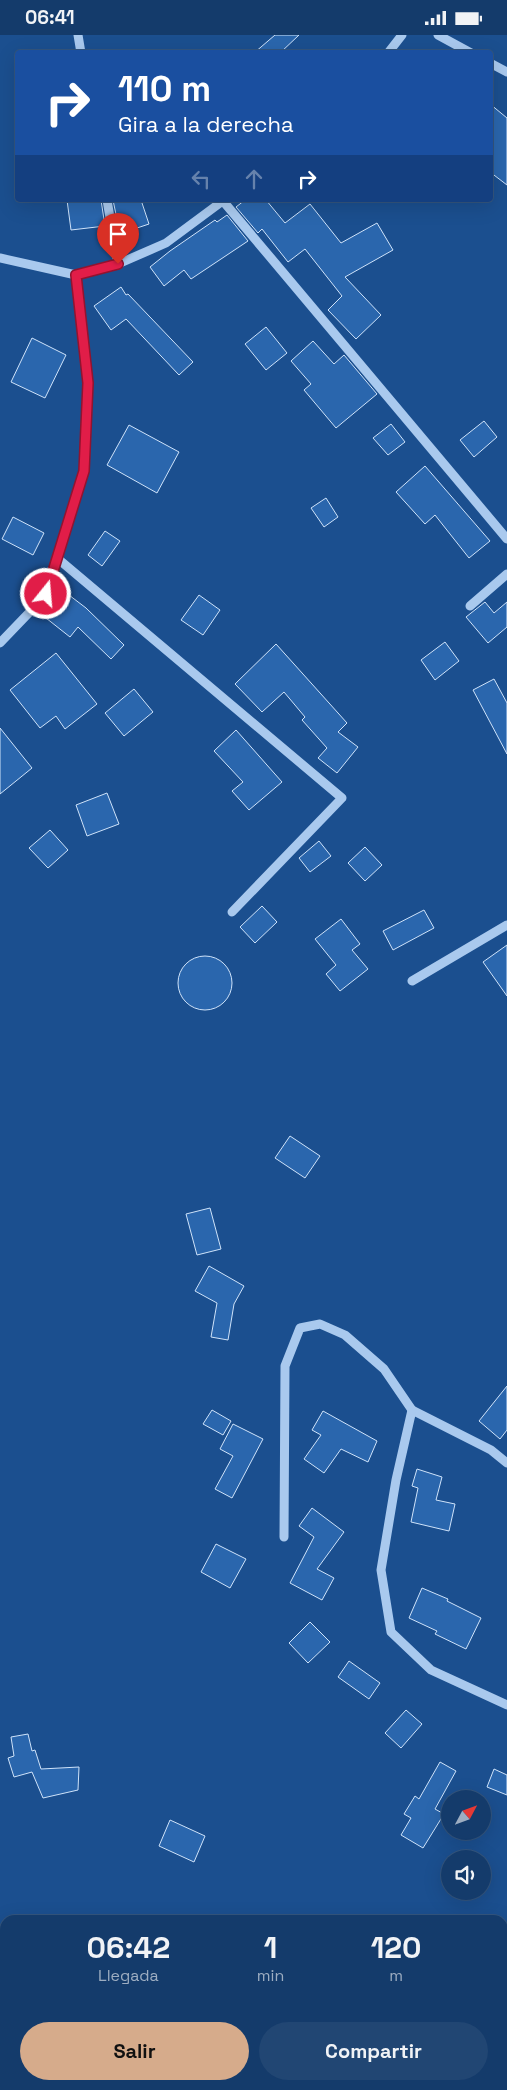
<!DOCTYPE html>
<html lang="es">
<style>
:root{--surface:#143b6b;--page:#214673;--text:#f1f3f6;--muted:#9dadc1;--line:#33557e;--accent:#d6ab8b}
body{margin:0;font-family:"Space Grotesk",sans-serif;background:var(--page);color:var(--text);height:100vh;display:flex;flex-direction:column;font-size:19px;white-space:nowrap}
*{box-sizing:border-box;margin:0}
p{font-size:16px;color:var(--muted)}
.icon{flex:none;width:28px;height:28px;fill:none;stroke:currentColor;stroke-width:2;stroke-linecap:round;stroke-linejoin:round}
.map{position:relative;flex:1;overflow:hidden}
.side{position:absolute;left:0px;top:1880px;width:508px;height:175px;display:flex;flex-direction:column;background:var(--surface);border-radius:15px 15px 0 0;box-shadow:0 5px 20px #0002,0 0 0 1px var(--line)}
.side>*{flex:none}
.hud{position:absolute;left:15px;top:15px;width:478px;height:152px;border-radius:5px;box-shadow:0 5px 20px #0002,0 0 0 1px var(--line);background:#1a4fa0;color:#fff;overflow:hidden}
.needle{width:32px;rotate:49deg}
.tools{position:absolute;left:441px;top:1755px;display:grid;gap:10px}
.tools a{display:grid;place-items:center;width:50px;height:50px;border-radius:50%;background:var(--surface);box-shadow:0 5px 20px #0002,0 0 0 1px var(--line);font-size:25px}
.pin{position:absolute;display:grid;place-items:center;width:42px;height:42px;color:#fff;margin:-51px -21px;border-radius:50% 50% 50% 0;rotate:-45deg;box-shadow:0 0 5px #0007}
.pin .icon{rotate:45deg}
.me{position:absolute;width:55px;margin:-28px;rotate:17deg;stroke-linejoin:round;filter:drop-shadow(0 0 4px #0008)}
.turn{display:flex;align-items:center;gap:18px;height:105px;padding:0 20px;font-size:22px}
.turn .icon{width:65px;height:65px;stroke-width:2.5}
.turn b{display:block;font-size:35px;line-height:42px}
.lanes{display:flex;align-items:center;height:48px;padding:0 20px;background:#0003;justify-content:center;gap:25px;direction:ltr}
.lanes .off{opacity:.35}
.eta{display:flex;justify-content:space-evenly;align-items:center;height:85px;text-align:center}
.eta b{font-size:30px;font-weight:600;line-height:35px}
.button{display:flex;gap:10px;margin-top:auto;padding:10px 20px}
.button a{flex:1;height:58px;border-radius:30px;background:var(--accent);color:#111;font-size:20px;font-weight:600;line-height:58px;text-align:center}
.button a+a{background:var(--page);color:var(--text)}
.status{display:flex;justify-content:space-between;align-items:center;height:35px;padding:0 25px;background:var(--surface);direction:ltr}
.status svg{height:14px;fill:currentColor}
.map>svg:first-child{display:block}
</style>
<div class="status"><b>06:41</b><svg viewBox="0 0 49 12"><path d="M0 12V9h3v3zM5 12V6h3v6zM10 12V3h3v9zM15 12V0h3v12zM26 1h20v11H26zM47 4h2v5h-2z"/></svg></div>
<div class="map">
<svg width="507" height="2055" viewBox="0 0 507 2055">
<rect width="100%" height="100%" fill="#1b4f8f"/>
<g fill="#2a66ad" stroke="#cfe3fa">
<polygon points="275,0 299,0 280,18 254,18"/>
<polygon points="490,69 507,83 507,150 490,137"/>
<polygon points="67,165 101,165 105,191 71,195"/>
<polygon points="113,165 141,165 149,189 128,196 125,188 118,189"/>
<polygon points="245,165 266,165 285,188 310,169 341,208 377,188 393,215 345,242 381,280 356,304 328,275 342,261 305,214 288,227 262,194 258,198 236,172"/>
<polygon points="227,180 248,206 191,244 184,235 164,251 150,232 170,216 215,185 217,187"/>
<polygon points="121,252 126,260 128,259 193,327 179,340 126,284 111,295 94,271"/>
<polygon points="266,292 287,318 266,335 245,309"/>
<polygon points="32,303 66,320 45,363 11,347"/>
<polygon points="313,306 334,329 344,320 377,359 336,393 304,355 311,349 291,326"/>
<polygon points="484,386 497,402 474,422 460,405"/>
<polygon points="391,389 405,407 388,420 373,403"/>
<polygon points="129,390 179,417 157,458 107,430"/>
<polygon points="425,431 490,506 469,523 435,480 425,489 396,457"/>
<polygon points="326,463 338,482 324,492 311,473"/>
<polygon points="13,482 44,498 33,520 2,504"/>
<polygon points="105,496 120,506 102,531 88,520"/>
<polygon points="65,557 86,573 124,610 111,624 78,592 70,602 46,583"/>
<polygon points="199,560 220,575 203,600 181,585"/>
<polygon points="485,567 494,578 507,567 507,592 488,608 466,582"/>
<polygon points="445,607 459,626 435,645 421,625"/>
<polygon points="276,609 347,688 338,697 358,712 337,738 318,723 327,713 302,685 305,682 284,657 262,677 235,649"/>
<polygon points="56,618 97,669 65,694 56,681 40,693 10,655"/>
<polygon points="494,644 507,668 507,719 473,655"/>
<polygon points="134,654 153,677 124,701 105,678"/>
<polygon points="0,693 32,733 0,759"/>
<polygon points="236,695 282,747 249,775 232,756 243,747 214,716"/>
<polygon points="107,758 119,789 87,801 76,770"/>
<polygon points="50,795 68,815 48,833 29,813"/>
<polygon points="319,806 331,821 310,837 299,823"/>
<polygon points="365,812 382,830 365,846 348,828"/>
<polygon points="262,871 277,887 255,908 240,892"/>
<polygon points="424,875 434,893 393,915 383,896"/>
<polygon points="341,884 360,909 352,915 368,934 340,956 326,939 336,930 315,904"/>
<polygon points="507,910 507,961 483,927"/>
<circle cx="205" cy="948" r="27"/>
<polygon points="290,1101 320,1121 305,1143 275,1123"/>
<polygon points="210,1173 221,1214 197,1220 186,1179"/>
<polygon points="209,1231 244,1251 234,1269 228,1305 211,1302 217,1268 195,1256"/>
<polygon points="507,1351 507,1395 500,1404 479,1386"/>
<polygon points="212,1375 231,1386 223,1400 203,1389"/>
<polygon points="323,1376 377,1406 368,1427 341,1414 324,1438 304,1424 321,1400 312,1395"/>
<polygon points="233,1389 263,1404 232,1463 215,1454 233,1421 220,1414"/>
<polygon points="417,1434 442,1442 436,1465 455,1469 449,1496 411,1487 418,1453 412,1451"/>
<polygon points="312,1473 344,1497 317,1534 334,1543 322,1565 290,1548 314,1502 299,1491"/>
<polygon points="216,1509 246,1524 230,1553 201,1537"/>
<polygon points="422,1553 448,1564 447,1566 481,1583 466,1614 435,1599 437,1596 409,1583"/>
<polygon points="310,1587 330,1607 308,1628 289,1608"/>
<polygon points="349,1626 380,1648 369,1664 338,1642"/>
<polygon points="406,1675 422,1689 401,1713 385,1698"/>
<polygon points="28,1699 32,1716 35,1715 41,1734 79,1732 78,1755 43,1763 32,1737 14,1742 8,1723 14,1721 11,1702"/>
<polygon points="440,1727 456,1736 435,1774 444,1779 423,1813 401,1800 411,1783 404,1779 415,1761 419,1764"/>
<polygon points="494,1734 507,1740 507,1760 487,1752"/>
<polygon points="170,1785 205,1801 194,1827 159,1811"/>
</g>
<g fill="none" stroke-linecap="round" stroke-linejoin="round">
<g stroke="#a9c9ee" stroke-width="9">
<polyline points="78,0 81,18"/>
<polyline points="438,0 471,18"/>
<polyline points="388,18 402,0"/>
<polyline points="490,28 507,37"/>
<polyline points="107,165 118,229"/>
<polyline points="223,166 507,504"/>
<polyline points="0,223 76,240 118,229 166,208 224,165"/>
<polyline points="57,523 342,763 232,877"/>
<polyline points="470,571 507,539"/>
<polyline points="0,608 47,559 84,436 88,348 76,240"/>
<polyline points="412,946 507,890"/>
<polyline points="507,1428 491,1415 412,1375 396,1445 381,1535 391,1597 431,1635 507,1670"/>
<polyline points="284,1502 285,1331 300,1293 320,1289 345,1300 384,1334 412,1375"/>
</g>
</g>
<g fill="none" stroke-linecap="round" stroke-linejoin="round">
<g stroke="#92132f" stroke-width="12">
<polyline id="route" points="46,559 84,436 88,348 76,240 118,229"/>
</g>
<use href="#route" stroke="#e11d48" stroke-width="9"/>
</g>
</svg>
<div class="tools">
<a><svg class="needle" viewBox="-14 -14 28 28"><path d="M0-13l5 13h-10z" fill="#e53935"/><path d="M0 13l5-13h-10z" fill="#9dadc1"/></svg></a>
<a><svg class="icon" aria-label="sound" viewBox="0 0 24 24"><path d="M4 9h4l5-4v14l-5-4H4zM17 9q2 3 0 6"/></svg></a>
</div>
<div class="pin" style="left:118px;top:229px;background:#d93025"><svg class="icon" aria-label="arrive" viewBox="0 0 24 24"><path d="M6 21V4h12l-3 4 3 4H6"/></svg></div>
<svg class="me" style="left:46px;top:559px" viewBox="-20 -20 40 40"><circle r="17" fill="#e11d48" stroke="#fff" stroke-width="3"/><path d="M0-11L8 9 0 5-8 9z" fill="#fff"/></svg>
<div class="hud">
<div class="turn"><svg class="icon" aria-label="right" viewBox="0 0 24 24"><path d="M7 20v-9h11M14 6l5 5-5 5"/></svg><div><b>110 m</b>Gira a la derecha</div></div>
<div class="lanes"><svg class="icon off" aria-label="left" viewBox="0 0 24 24"><path d="M17 20v-9H6M10 6l-5 5 5 5"/></svg><svg class="icon off" aria-label="ahead" viewBox="0 0 24 24"><path d="M12 20V5M6 11l6-6 6 6"/></svg><svg class="icon" aria-label="right" viewBox="0 0 24 24"><path d="M7 20v-9h11M14 6l5 5-5 5"/></svg></div>
</div>
<section class="side">
<div class="eta">
<div><b>06:42</b><p>Llegada</p></div>
<div><b>1</b><p>min</p></div>
<div><b>120</b><p>m</p></div>
</div>
<div class="button"><a>Salir</a><a>Compartir</a></div>
</section>
</div>
